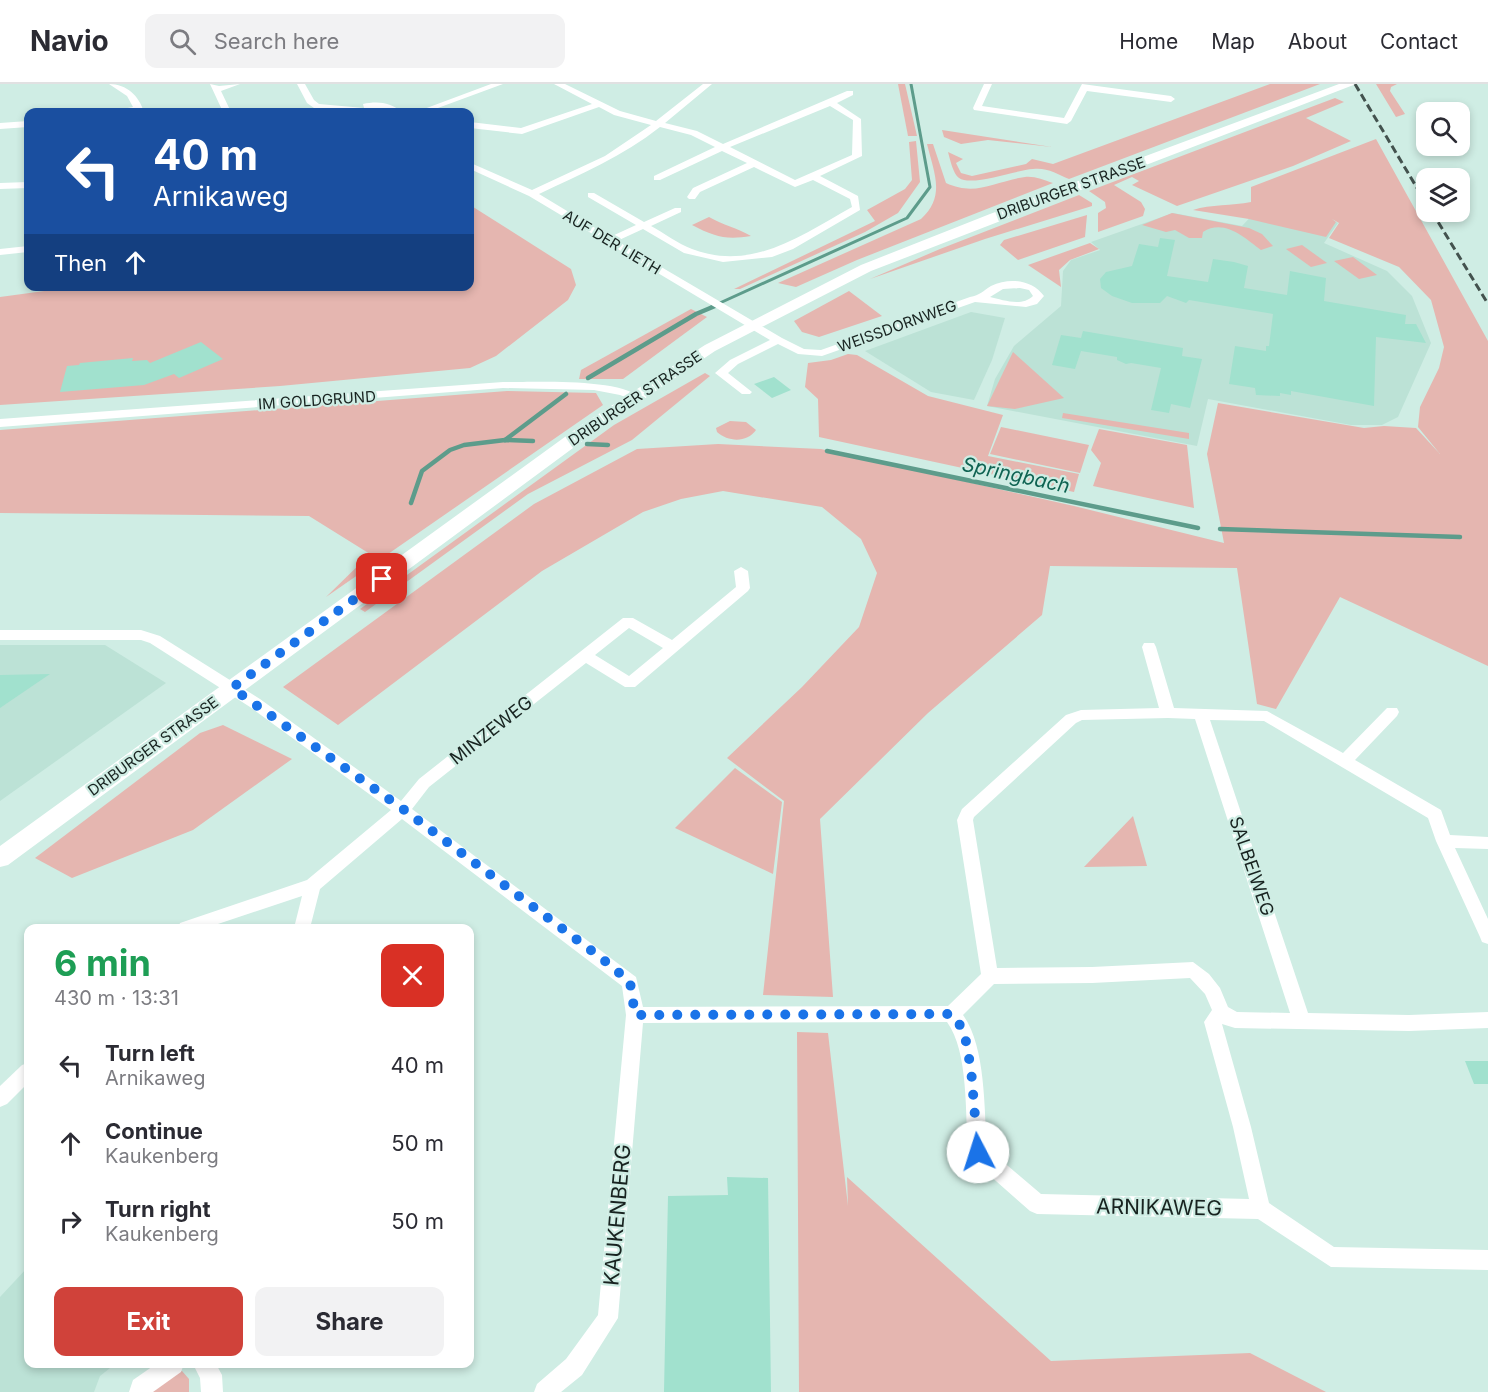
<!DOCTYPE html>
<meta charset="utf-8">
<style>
:root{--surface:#fff;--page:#f2f2f3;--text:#2b2b33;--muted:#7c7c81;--line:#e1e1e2;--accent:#d0423a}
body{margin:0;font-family:Inter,sans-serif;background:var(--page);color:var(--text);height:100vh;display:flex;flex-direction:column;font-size:22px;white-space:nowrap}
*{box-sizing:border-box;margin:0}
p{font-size:20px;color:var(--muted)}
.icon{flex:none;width:33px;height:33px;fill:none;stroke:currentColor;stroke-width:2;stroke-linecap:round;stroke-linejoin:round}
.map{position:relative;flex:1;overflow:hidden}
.sheet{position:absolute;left:24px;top:840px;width:450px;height:444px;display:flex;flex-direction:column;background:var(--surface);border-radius:12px;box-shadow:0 3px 9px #0003}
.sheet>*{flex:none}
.hud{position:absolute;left:24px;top:24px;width:450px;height:183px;border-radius:12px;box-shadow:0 3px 9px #0003;background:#1a4fa0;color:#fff;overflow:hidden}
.tools{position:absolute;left:1416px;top:18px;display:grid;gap:12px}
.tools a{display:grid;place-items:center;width:54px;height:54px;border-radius:12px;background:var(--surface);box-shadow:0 3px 9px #0003;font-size:30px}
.pin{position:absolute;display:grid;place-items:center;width:51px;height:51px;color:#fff;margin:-26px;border-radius:12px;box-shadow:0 3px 9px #0006}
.me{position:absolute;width:66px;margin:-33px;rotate:355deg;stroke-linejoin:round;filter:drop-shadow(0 0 4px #0008)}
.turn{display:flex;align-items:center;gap:21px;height:126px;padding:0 30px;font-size:27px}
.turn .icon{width:78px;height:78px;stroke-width:2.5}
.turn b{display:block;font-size:42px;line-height:51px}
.then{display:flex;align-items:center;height:57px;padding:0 30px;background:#0003;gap:12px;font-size:22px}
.round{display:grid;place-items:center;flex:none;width:63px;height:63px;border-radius:12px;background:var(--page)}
.head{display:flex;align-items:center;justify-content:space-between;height:102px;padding:0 30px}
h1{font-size:36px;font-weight:700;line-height:45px;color:#1e9e55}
.primary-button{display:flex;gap:12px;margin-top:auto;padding:12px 30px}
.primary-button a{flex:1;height:69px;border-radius:12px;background:var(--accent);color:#fff;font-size:24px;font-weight:700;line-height:69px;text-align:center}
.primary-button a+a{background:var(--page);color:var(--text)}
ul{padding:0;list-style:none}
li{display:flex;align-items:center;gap:18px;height:78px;padding:0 30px}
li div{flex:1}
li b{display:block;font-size:22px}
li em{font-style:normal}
header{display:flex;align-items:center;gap:36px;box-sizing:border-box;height:84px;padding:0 30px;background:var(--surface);border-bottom:2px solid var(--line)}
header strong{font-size:28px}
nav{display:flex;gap:33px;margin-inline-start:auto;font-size:21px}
.search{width:420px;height:54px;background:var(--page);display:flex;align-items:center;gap:15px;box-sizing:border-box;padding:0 21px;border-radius:12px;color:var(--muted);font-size:22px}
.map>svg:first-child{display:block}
</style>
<header>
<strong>Navio</strong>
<div class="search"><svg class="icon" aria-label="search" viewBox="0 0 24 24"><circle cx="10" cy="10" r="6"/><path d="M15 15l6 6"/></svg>Search here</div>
<nav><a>Home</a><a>Map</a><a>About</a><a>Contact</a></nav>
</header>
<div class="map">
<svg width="1488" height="1308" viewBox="0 0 1488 1308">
<rect width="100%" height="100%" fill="#cfede4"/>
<g fill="#bce2d6">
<polygon points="1303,121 1338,139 1324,159 1387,187 1412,212 1431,259 1398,333 1382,341 1351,341 1208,315 1197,362 987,322 995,295 1014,262 1061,222 1063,187 1071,176 1100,166 1091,158 1173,129 1242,142 1258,125"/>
<polygon points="971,228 1005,234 992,276 974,316 931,308 865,267"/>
<polygon points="0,561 105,561 166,599 0,717"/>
<polygon points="28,1183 28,1280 115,1280 100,1292 94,1308 0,1308 0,1213"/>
</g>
<g fill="#e5b6b0">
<polygon points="898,0 905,0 917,52 908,52"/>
<path d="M1270 0H1320L1069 95C1058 90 1046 83 1033 85 1016 86 972 103 959 94 953 90 950 75 948 68L963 75 956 79 961 89 972 92 1026 80 1032 75 1053 80Z"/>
<polygon points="1376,0 1397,0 1391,3 1390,7 1405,30 1396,33"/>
<polygon points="1335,14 1344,18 1306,34 1351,57 1293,82 1177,122 1132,101 1139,97 1132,93 1114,101 1141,118 1145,125 1143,132 1098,148 1098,129 1106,124 1105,118 1089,107"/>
<polygon points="942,46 1052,63 988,56 961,60 944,53"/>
<path d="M1376 55 1488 257V582L1340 513 1276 625 1257 620 1237 484 1050 482 1042 531 928 629 820 735 833 913 763 911 784 717 727 674 802 603 859 543 877 489 861 455 822 423 723 407 681 415 643 428 542 487 338 641 283 603 534 420 637 365 718 360 821 365 1074 422 1224 459 1207 370 1218 319 1364 344 1384 342 1416 344 1440 370 1418 343 1420 323 1439 284 1444 263 1431 216 1399 183 1329 154 1339 139 1332 135 1336 138 1326 153 1249 135 1193 126C1211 120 1232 122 1251 118V103Z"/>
<polygon points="916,57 920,98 898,129 865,148 740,205 734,205 875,137 867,126 905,105 912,96 909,58"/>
<path d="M927 60H933L946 99C976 113 995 97 1025 93 1035 92 1043 96 1053 99L857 176 796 203 778 199 921 135C946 112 934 89 927 60Z"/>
<polygon points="1079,111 1092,119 1092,122 985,155 870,195 940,165"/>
<polygon points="470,121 571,185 576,201 568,216 496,272 470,284 280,302 0,321 0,213 81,202 470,202"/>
<path d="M1172 129 1249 144 1262 150 1273 162 1261 166C1245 154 1224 134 1203 148L1202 154H1189L1175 146 1166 148 1142 141Z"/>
<polygon points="1087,131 1085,153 1018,176 1000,161 1004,156"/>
<path d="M709 133C723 141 737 144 751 152 726 156 715 153 692 141Z"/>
<polygon points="1090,159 1099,165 1070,176 1059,186 1061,203 1028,181"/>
<polygon points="1302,161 1327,179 1311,183 1286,165"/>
<polygon points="1353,173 1377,191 1359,195 1334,177"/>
<polygon points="849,207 882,232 819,253 802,248 794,237"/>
<polygon points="691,225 707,233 623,295 579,295 581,286"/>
<polygon points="1013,268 1064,314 1015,325 987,322"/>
<polygon points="848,270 857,271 928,312 1003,331 988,372 1079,390 1074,408 819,353 818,315 805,303 808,279 831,276"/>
<polygon points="705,289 710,292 632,356 528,410 365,528 360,525 614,341"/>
<polygon points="507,307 596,309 603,321 326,513 370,470 309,432 0,429 0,346"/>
<polygon points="1063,329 1189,349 1189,355 1062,334"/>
<path d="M730 337 746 338 756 346C747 359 728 358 717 348L716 344Z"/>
<polygon points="1001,343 1089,361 1080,389 990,370"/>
<polygon points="1099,345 1187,361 1194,424 1093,402 1101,379 1091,366"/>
<polygon points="223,641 292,675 193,746 72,794 35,774 200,649"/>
<polygon points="735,684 782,718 773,790 675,744"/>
<polygon points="1133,732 1147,782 1084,783"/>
<polygon points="797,948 828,949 848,1122 847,1093 1051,1277 1250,1269 1326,1308 799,1308"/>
<polygon points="173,1287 182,1287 189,1295 189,1308 149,1308"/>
</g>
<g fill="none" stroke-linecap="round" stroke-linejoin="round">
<polyline stroke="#5d9c8b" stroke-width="3" points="711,223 907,134 930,103 911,0"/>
<g stroke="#5d9c8b" stroke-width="4.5">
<polyline points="588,294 696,230 715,222"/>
<polyline points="505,356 566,310"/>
<polyline points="587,360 608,361"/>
<polyline points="827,367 1198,444"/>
<polyline points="411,419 422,387 450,366 464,361 505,356 533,357"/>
<polyline points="1220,445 1460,453"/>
</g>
</g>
<g fill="#a1e1ce">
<polygon points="1160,154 1175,156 1167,192 1208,198 1213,175 1234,178 1248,182 1244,204 1287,211 1290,187 1326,194 1324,217 1406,231 1405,240 1416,240 1426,259 1376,253 1374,322 1291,307 1291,311 1280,309 1280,312 1256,311 1255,304 1229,300 1235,262 1266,267 1266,262 1269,262 1273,230 1189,216 1186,219 1167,212 1160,219 1132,219 1112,212 1101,204 1100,195 1106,188 1132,182 1139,160 1158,163"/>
<polygon points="1083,247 1183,264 1182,272 1202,275 1190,324 1171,320 1169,329 1151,326 1161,284 1131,279 1126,280 1117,276 1117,273 1081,267 1075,285 1052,281 1061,251 1081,254"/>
<polygon points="201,258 223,275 179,294 174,290 144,301 60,308 67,282 79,281 80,279 133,274 132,277 147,276 150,279"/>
<polygon points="774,293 791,306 772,314 754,300"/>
<polygon points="50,590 0,624 0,591"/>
<polygon points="1465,977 1488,977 1488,1000 1474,1000"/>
<polygon points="727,1093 768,1094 771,1308 664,1308 668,1112 728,1111"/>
</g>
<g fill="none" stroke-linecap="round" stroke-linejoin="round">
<g fill="#fff" fill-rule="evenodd">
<path d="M109 0C127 0 139 12 144 28H115L116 26 133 23 127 12Z"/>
<polygon points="210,0 219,2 240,0 221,7 231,28 223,28"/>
<path d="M297 0H305L314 16 319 20 364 24 363 20C377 17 391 18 401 28 390 29 380 23 367 24L380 26 381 28 314 24 307 19Z"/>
<polygon points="491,0 503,0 427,28 416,28"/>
<path d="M554 0H565L620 27 656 37 703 0H712L665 39 697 47 723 60 847 7H853V11L837 19 861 35 862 72 820 92 858 112 860 126 793 165 772 173 723 178 684 169 643 145 617 157 782 254 804 265 821 266 970 213C980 211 983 207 991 202 1010 193 1032 196 1044 212L1037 220 1026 223 975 218 822 272 798 270 778 260 738 280 728 289 752 308 750 310H742L715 289 730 276 770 256 529 112 470 85V79L473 80 532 106 605 72 651 41 614 31 599 23 522 50 470 44V38L521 44 592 20ZM830 22 853 36 852 71 795 96 730 63ZM660 43 691 51 715 63 654 92V96H660L722 67 747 79 693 104 687 113 689 115H695L700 108 754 83 795 103 813 96 850 115 852 123C802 151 752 188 692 165 678 160 664 149 651 142L681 128V124H675L644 138 594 109H588V113L636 141 610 153 539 110C581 90 623 72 660 43ZM1020 204 1029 206 1033 212C1022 223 1003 216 990 213L1003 205Z"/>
<polygon points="984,0 992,0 982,22 1064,34 1082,0 1171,12 1175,15 1171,18 1087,7 1071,37 1067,40 974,26 973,24"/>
<polygon points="28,37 28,43 0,45 0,39"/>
<polygon points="28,98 28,104 0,105 0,99"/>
<polygon points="28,162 28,168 0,171 0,165"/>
<path d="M503 298C532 298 619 294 639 313L633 316 620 311 594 306 503 304 0 343V335Z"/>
<path d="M741 483 748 487 750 504 748 507 635 603H625L586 579 429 703 412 725 636 893 643 923 948 922 981 890 957 736 962 725 1066 631 1081 626 1159 624 1142 563 1144 559H1154L1156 563 1174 624 1267 627 1343 669 1387 624H1397L1399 628 1397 632 1355 676 1441 726 1450 751 1488 753V765L1455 764 1488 835V860L1482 858 1480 853 1436 757 1428 734 1264 637 1210 636 1308 929 1409 931 1488 928V944L1409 947 1235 944 1222 940 1251 1043 1269 1119 1334 1163 1488 1166V1186L1331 1183 1258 1135 1037 1130 1030 1127 971 1075 968 1068C965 1031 969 968 947 938L643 939 618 1234 582 1291 561 1308H534L537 1300 566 1275 598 1231 626 931 622 902 402 735 320 805 310 844H294L302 812 206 844H178L180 839 307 796 391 726 250 623 150 559 141 556H0V546H141L160 552 260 615 401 717 419 695 623 534H633L672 556 736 503 734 487ZM629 544 663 564 629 592 595 571ZM1168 634 1195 635 1290 929 1237 928 1228 923 1220 904 1209 890 1193 878 1092 883 997 884 973 736 974 733 1076 639 1082 636ZM1190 894 1205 910 1212 926 1204 938 1233 1043 1249 1115 1041 1110 987 1064C984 1024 986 963 963 931L994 900 1092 899Z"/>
<polygon points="28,979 28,999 7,1020 0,1023 0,1002 22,981"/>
<polygon points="156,1280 184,1280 181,1288 153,1308 129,1308 133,1296"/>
<polygon points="193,1280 216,1280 222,1291 223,1308 201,1308 200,1294"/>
</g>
<polygon fill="#fff" fill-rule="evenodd" points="1339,0 1356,0 871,187 715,267 592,350 8,781 0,783 0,762 580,342 705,261 861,181 990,130"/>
<g stroke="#43524e" stroke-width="3" stroke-dasharray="8 4" stroke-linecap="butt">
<polyline points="1355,0 1426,119"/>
<polyline points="1432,128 1488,220"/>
</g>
</g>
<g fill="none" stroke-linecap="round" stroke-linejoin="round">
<polyline stroke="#1a73e8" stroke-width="10" stroke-dasharray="0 18" points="382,495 232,604 403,725 600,873 630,898 635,931 952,930 964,947 971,985 978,1068"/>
</g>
<g text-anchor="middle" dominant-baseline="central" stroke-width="4.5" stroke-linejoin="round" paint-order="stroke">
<g font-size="15" fill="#182320" stroke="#cfede4">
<text transform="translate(1071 104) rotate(-20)">DRIBURGER STRASSE</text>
<text transform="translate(612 158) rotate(31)">AUF DER LIETH</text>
<text transform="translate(897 242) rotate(-20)">WEISSDORNWEG</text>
<text transform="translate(635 314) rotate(-34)">DRIBURGER STRASSE</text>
<text transform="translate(317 316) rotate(-4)">IM GOLDGRUND</text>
<text transform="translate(153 662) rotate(-36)">DRIBURGER STRASSE</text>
</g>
<g font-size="18" fill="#182320" stroke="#cfede4">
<text transform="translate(491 646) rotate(-38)">MINZEWEG</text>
<text transform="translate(1252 782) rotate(71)">SALBEIWEG</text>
</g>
<g font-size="20" font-style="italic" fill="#0f6352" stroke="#cfede4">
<text transform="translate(1016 391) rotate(12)">Springbach</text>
</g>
<g font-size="21" fill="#182320" stroke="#cfede4">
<text transform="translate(1159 1123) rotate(1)">ARNIKAWEG</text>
<text transform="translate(617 1131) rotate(-85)">KAUKENBERG</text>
</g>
</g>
</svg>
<div class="tools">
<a><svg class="icon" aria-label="search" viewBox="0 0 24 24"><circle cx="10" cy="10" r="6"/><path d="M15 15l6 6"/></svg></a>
<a><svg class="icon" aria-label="layers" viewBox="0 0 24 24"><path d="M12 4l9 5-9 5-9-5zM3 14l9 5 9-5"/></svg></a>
</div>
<div class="pin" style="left:382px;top:495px;background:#d93025"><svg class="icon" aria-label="arrive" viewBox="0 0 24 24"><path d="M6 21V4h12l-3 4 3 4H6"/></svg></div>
<svg class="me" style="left:978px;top:1068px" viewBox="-20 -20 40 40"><circle r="19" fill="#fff"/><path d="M0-13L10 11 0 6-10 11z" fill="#1a73e8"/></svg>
<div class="hud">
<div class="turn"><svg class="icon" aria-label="left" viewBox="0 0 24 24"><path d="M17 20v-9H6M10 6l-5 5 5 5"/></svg><div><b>40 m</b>Arnikaweg</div></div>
<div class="then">Then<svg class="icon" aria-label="ahead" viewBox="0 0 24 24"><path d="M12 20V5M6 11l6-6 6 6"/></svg></div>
</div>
<section class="sheet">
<div class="head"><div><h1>6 min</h1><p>430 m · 13:31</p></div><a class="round" style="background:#d93025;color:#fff"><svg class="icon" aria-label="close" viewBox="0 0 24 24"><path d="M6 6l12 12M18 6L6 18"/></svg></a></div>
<ul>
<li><svg class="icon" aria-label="left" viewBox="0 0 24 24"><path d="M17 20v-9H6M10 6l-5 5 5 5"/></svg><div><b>Turn left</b><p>Arnikaweg</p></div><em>40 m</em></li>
<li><svg class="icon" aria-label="ahead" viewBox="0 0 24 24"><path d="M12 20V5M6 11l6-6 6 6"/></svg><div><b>Continue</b><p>Kaukenberg</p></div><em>50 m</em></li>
<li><svg class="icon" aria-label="right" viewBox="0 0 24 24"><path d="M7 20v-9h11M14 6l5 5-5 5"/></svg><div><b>Turn right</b><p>Kaukenberg</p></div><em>50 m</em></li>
</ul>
<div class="primary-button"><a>Exit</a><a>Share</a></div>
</section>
</div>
